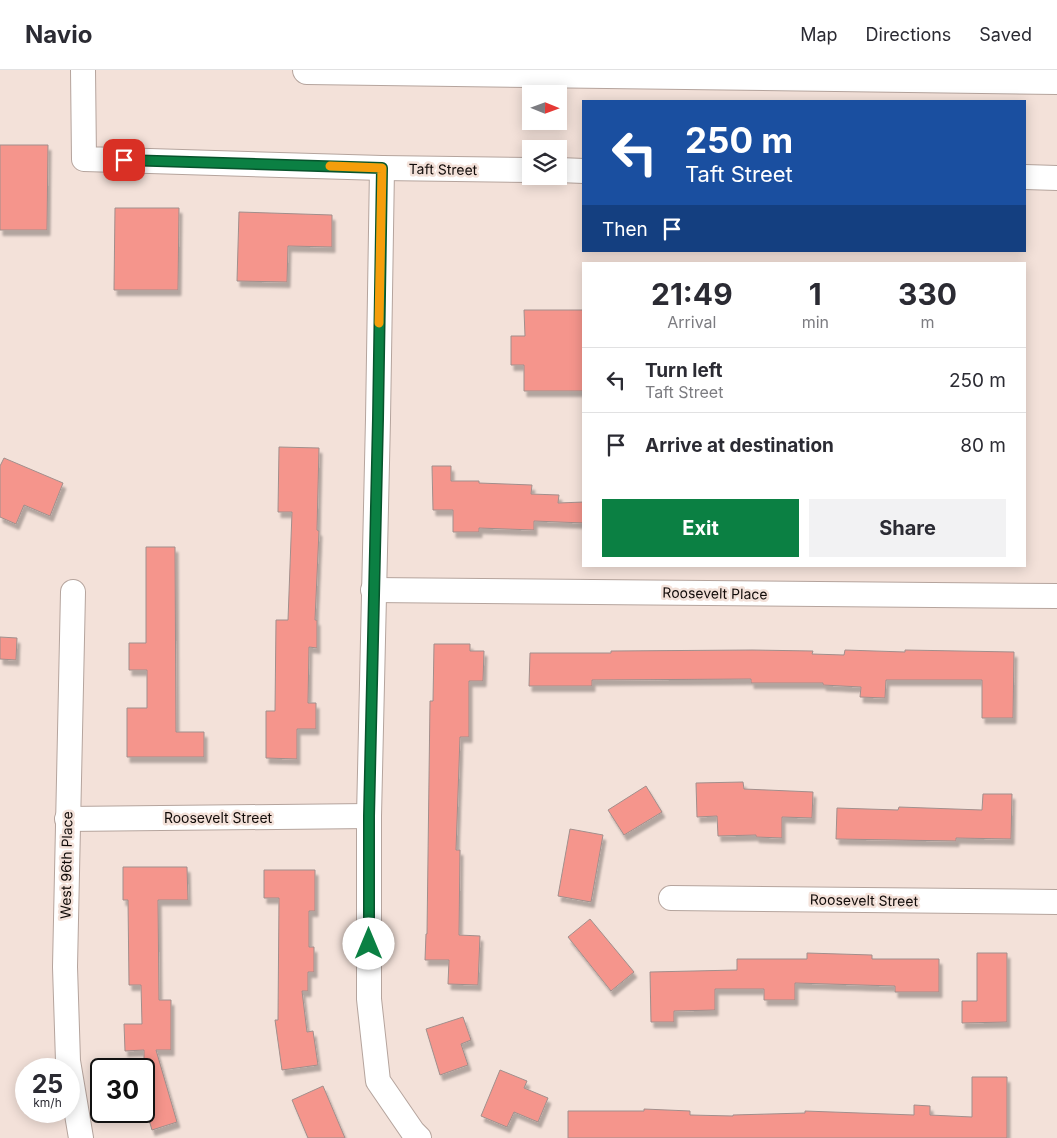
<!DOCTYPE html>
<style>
:root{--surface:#fff;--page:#f2f2f3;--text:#2b2b33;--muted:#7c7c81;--line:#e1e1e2;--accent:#0b8043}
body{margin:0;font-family:Inter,sans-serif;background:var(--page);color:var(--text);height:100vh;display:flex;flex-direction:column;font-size:19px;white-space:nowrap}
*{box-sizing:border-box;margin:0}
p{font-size:16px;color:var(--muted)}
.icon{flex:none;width:28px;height:28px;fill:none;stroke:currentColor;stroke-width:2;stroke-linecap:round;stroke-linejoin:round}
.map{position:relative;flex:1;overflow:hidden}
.details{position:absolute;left:582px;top:192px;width:444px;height:305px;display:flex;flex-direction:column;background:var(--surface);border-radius:0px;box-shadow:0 2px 12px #0003}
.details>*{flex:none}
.guide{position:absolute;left:582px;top:30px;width:444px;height:152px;border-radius:0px;box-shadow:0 2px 12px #0003;background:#1a4fa0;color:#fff;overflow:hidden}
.needle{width:32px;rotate:91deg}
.fabs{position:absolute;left:522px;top:15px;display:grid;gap:10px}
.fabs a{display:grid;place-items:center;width:45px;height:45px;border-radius:0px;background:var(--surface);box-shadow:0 2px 12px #0003;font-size:25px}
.speed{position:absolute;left:15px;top:988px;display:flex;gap:10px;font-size:25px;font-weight:700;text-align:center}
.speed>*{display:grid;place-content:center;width:65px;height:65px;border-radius:50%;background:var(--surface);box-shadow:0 2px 12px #0003;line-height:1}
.speed small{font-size:12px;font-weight:400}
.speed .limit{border:2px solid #111;border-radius:8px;background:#fff;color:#111}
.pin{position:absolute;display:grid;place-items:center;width:42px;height:42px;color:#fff;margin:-21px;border-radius:10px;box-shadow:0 2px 8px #0006}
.me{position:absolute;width:55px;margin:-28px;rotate:0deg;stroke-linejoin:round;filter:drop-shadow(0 0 4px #0008)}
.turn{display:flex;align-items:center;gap:18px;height:105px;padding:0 20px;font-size:22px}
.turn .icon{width:65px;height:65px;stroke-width:2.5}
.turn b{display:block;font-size:35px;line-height:42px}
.then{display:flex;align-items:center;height:48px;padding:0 20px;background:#0003;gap:10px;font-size:19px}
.eta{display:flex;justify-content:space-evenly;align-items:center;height:85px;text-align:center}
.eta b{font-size:30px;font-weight:700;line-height:35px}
.cta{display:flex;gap:10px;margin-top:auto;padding:10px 20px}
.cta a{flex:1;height:58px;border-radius:0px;background:var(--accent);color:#fff;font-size:20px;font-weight:700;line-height:58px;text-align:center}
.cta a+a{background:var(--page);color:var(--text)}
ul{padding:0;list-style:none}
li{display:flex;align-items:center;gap:15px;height:65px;padding:0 20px;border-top:1px solid var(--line)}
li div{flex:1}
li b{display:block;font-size:19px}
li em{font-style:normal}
header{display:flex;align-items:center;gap:30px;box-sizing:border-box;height:70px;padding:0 25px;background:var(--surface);border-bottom:1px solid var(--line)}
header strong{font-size:24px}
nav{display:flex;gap:28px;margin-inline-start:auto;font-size:18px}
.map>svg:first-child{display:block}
</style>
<header>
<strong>Navio</strong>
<nav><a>Map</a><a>Directions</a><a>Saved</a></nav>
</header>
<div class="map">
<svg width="1057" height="1068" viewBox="0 0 1057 1068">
<defs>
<filter id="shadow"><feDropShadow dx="3" dy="5.5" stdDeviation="1" flood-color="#0004"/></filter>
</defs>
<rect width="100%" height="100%" fill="#f3e1d9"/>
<g fill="#f5958c" stroke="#a18f8c" filter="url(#shadow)">
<polygon points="0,75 48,75 47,160 0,160"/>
<polygon points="115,138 179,138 178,220 114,220"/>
<polygon points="239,142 332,145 332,177 288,176 287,212 237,211"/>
<polygon points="524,240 584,240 584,321 524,321 524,295 511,295 511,266 525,266"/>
<polygon points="279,377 319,378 317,460 319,461 315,550 317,550 317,578 309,577 308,633 316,633 316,659 297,659 297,689 266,688 266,641 275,641 276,550 288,550 292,442 278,442"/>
<polygon points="4,388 63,413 50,446 24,435 16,454 0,447 0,396"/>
<polygon points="432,396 451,396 451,411 479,411 479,413 532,415 531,424 559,425 558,433 584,432 584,453 534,451 534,460 479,458 479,462 453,462 453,440 433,440"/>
<polygon points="146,477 175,477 176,662 204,662 204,687 127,687 127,638 147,638 147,600 129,600 129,573 146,573"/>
<polygon points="0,567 17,568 16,590 0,589"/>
<polygon points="434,574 470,574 470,581 484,581 483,611 469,611 469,667 460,667 456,780 460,780 459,865 480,866 478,915 448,914 449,890 425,890 426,864 427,864 430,631 433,631"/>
<polygon points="752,580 813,581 812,584 844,585 845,580 905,582 905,580 1014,582 1013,648 982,648 982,610 886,610 885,628 860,627 861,617 823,615 823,613 751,613 751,609 592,610 592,616 529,616 530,583 611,583 611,581"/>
<polygon points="743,712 744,719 813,722 812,748 782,747 782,768 756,767 756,765 718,766 717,746 697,747 696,713"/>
<polygon points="646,716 662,742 624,765 608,740"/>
<polygon points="983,724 1012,724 1011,769 956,768 956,771 836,769 837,738 898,740 899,737 982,740"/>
<polygon points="570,759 603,765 591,832 558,826"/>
<polygon points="123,797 187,797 188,830 158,830 159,930 171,930 171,980 156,980 177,1052 152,1060 144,1033 144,980 125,981 124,954 142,954 141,915 129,915 128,830 123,830"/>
<polygon points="264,800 315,800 315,841 309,841 309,877 314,877 314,902 308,902 308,921 302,921 307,962 313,961 318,995 282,1000 275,950 278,950 279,828 264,828"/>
<polygon points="590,849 634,902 611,921 568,867"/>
<polygon points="807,883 872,885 872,889 939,889 939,922 895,922 895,916 795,913 795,930 764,930 764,919 715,919 715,940 674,941 674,952 651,952 650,902 737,900 737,889 807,889"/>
<polygon points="977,883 1007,883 1007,952 962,953 962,931 977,931"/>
<polygon points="463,947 471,970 461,974 468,995 440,1005 426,959"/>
<polygon points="500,1000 527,1011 524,1018 548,1028 538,1052 514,1042 507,1057 481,1046"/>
<polygon points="972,1007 1007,1007 1007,1068 568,1068 568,1041 644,1041 644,1039 690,1041 690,1045 733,1046 733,1045 805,1043 805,1041 914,1045 914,1035 930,1036 930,1045 972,1047"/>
<polygon points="323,1016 345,1068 308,1068 292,1030"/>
</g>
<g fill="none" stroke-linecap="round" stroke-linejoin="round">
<g stroke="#b5a49d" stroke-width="26">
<g id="minor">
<polyline points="83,0 84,89 382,98 531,100"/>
<polyline points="382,98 378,349 369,746 369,929 378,1011 413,1062 419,1068"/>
<polyline points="559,100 584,101"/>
<polyline points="1025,107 1057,108"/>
<polyline points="373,520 1057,526"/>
<polyline points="73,522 65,897 68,991 81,1068"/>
<polyline points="67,749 369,746"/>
<polyline points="671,828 1057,832"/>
</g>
</g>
<g stroke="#b5a49d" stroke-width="30">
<polyline id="secondary" points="307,0 1057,10"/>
</g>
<use href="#minor" stroke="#fff" stroke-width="24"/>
<use href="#secondary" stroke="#fff" stroke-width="28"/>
</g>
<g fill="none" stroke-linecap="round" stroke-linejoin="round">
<g stroke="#07532c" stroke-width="12">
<polyline id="route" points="124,90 382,98 378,349 369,746 369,874"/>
</g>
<use href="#route" stroke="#0b8043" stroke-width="9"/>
<polyline stroke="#f59e0b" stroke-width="9" points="330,96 382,98 379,253"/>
</g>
<g text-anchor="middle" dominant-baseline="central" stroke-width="5" stroke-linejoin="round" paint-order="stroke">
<g font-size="14" fill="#110b09" stroke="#f3e1d9">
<text transform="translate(443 99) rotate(1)">Taft Street</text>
<text transform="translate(715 523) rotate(1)">Roosevelt Place</text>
<text x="218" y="747">Roosevelt Street</text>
<text transform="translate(66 795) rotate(-89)">West 96th Place</text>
<text transform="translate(864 830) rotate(1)">Roosevelt Street</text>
</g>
</g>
</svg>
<div class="fabs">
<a><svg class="needle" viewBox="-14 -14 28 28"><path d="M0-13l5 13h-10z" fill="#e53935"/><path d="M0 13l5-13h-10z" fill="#7c7c81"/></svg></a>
<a><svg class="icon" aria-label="layers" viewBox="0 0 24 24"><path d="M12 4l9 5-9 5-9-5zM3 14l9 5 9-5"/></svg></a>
</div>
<div class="speed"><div>25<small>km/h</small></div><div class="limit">30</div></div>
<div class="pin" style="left:124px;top:90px;background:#d93025"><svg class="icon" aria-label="arrive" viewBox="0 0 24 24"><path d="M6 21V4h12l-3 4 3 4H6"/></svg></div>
<svg class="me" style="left:369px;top:874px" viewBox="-20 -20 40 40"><circle r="19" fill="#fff"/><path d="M0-13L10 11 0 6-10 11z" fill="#0b8043"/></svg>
<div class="guide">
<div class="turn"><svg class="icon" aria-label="left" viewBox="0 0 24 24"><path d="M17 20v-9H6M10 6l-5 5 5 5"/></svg><div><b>250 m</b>Taft Street</div></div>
<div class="then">Then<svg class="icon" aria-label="arrive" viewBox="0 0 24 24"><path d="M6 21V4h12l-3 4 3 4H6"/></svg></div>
</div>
<section class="details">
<div class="eta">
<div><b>21:49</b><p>Arrival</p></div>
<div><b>1</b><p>min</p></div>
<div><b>330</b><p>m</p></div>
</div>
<ul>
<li><svg class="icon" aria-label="left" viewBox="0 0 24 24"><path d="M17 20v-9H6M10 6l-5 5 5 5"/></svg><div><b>Turn left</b><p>Taft Street</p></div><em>250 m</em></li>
<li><svg class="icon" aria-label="arrive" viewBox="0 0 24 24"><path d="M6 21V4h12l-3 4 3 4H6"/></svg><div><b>Arrive at destination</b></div><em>80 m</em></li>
</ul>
<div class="cta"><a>Exit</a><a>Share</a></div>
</section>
</div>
